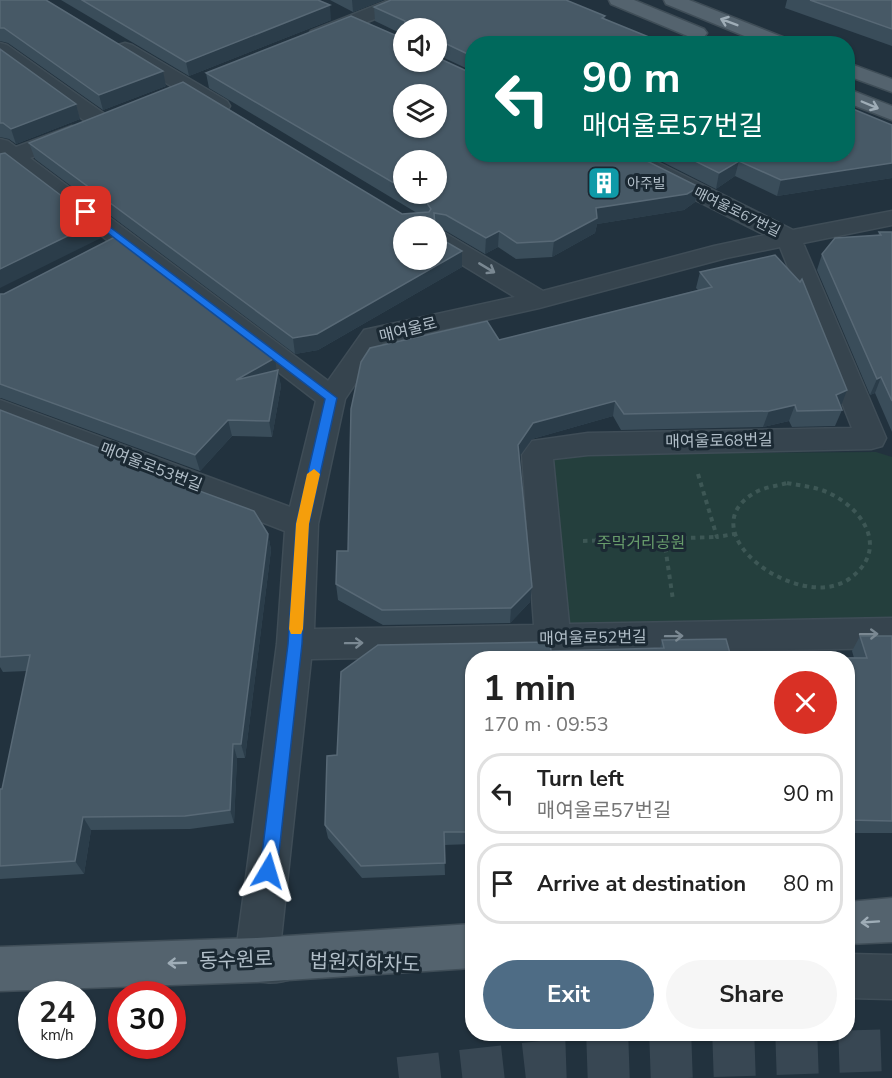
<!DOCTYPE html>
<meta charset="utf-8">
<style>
:root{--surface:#fff;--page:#f6f6f6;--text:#222;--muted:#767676;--line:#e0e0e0;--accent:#4e6c85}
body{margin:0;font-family:"Nunito Sans","Noto Sans KR",sans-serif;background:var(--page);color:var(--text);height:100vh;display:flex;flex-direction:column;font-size:22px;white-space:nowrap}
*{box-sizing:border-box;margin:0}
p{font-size:20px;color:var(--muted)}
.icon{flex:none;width:33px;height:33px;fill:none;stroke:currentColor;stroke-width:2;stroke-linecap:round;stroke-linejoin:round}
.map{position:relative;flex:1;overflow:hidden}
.side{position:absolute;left:465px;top:651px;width:390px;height:390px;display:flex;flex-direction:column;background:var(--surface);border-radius:24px;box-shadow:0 2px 4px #0004}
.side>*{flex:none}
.guide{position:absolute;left:465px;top:36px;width:390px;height:126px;border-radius:24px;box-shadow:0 2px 4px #0004;background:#00695c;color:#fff;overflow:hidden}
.controls{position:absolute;left:393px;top:18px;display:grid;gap:12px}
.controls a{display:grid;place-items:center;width:54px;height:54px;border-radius:50%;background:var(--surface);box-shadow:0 2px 4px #0004;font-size:30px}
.speed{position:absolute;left:18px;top:981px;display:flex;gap:12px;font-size:30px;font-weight:700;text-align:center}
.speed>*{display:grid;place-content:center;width:78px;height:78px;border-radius:50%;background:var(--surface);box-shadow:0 2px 4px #0004;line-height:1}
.speed small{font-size:15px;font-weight:400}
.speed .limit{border:9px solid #d22;background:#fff;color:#111}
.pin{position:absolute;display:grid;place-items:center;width:51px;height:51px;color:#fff;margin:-26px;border-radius:12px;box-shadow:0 3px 9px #0006}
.me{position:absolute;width:66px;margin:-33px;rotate:7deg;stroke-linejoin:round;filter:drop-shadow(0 0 4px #0008)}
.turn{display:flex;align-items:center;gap:21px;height:126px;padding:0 18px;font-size:27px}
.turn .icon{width:78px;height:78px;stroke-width:2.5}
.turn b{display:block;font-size:42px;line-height:51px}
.round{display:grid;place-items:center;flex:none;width:63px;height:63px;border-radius:32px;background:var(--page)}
.overview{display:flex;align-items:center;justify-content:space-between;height:102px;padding:0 18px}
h1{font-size:36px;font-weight:700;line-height:45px}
.button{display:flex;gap:12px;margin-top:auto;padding:12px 18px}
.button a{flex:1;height:69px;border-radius:36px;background:var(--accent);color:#fff;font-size:24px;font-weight:700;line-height:69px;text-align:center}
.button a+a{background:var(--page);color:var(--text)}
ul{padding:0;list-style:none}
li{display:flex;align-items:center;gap:18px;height:81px;margin:0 12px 9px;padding:0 6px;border:3px solid var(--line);border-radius:24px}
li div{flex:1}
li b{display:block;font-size:22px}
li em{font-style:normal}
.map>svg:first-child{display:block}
</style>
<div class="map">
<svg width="892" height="1078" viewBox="0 0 892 1078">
<rect width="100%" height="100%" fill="#22323e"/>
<polygon fill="#243f3d" points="876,452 892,457 892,627 574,633 560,622 550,454"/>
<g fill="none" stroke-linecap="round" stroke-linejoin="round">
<polyline stroke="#384753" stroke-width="42" stroke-dasharray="42 21" stroke-linecap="butt" points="399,1078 541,1062 892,1050"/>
<g stroke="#3f4d57" stroke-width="3">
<g id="minor">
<polygon points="389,0 414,0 412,4 325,39 311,39 308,35 311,31"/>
<polygon points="0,43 7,45 109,117 112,122 109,127 101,129 93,127 0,58"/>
<polygon points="125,43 132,45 227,101 230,106 227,111 219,112 211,111 118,53 115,49 118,45"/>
<path d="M72 126 80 128 83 133 80 138 30 158 328 381 364 330 515 297 436 249V231L445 233 543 291 714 246 765 235 614 159 611 154H641L793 230 892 211V225L803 243 886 438 882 446 871 449 588 455 553 459 569 624 892 618V648L311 659 281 939 296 945 302 961 296 977C276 985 261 984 241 976L235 960 277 644 285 531 0 421V400L290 507 316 401 11 166 0 169V139L8 141 16 147ZM780 247 852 428 588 433 532 441 522 455 534 625 314 629 318 524 345 399 383 343 539 308 726 258Z"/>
<polygon points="848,954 892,955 892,999 848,998"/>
</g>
</g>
<g stroke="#3f4d57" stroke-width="3">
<g id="major">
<polygon points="609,0 634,0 704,29 707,33 704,37 690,37 611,4"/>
<polygon points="664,0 689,0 790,40 793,44 764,44 666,4"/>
<polygon points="848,63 892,79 892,92 848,76"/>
<polygon points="848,89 892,106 892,120 848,103"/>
<polygon points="892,898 892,942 848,944 848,902"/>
<polygon points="472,924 472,968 257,982 0,991 0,947 257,938"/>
</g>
</g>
<g stroke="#3d5755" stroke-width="4" stroke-dasharray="4.5 4.5" stroke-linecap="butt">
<polyline points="698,474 717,537 734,534"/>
<path d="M787 483C802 486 818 487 831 494 867 512 888 552 849 579 799 614 685 531 756 492 765 487 777 486 787 483Z"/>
<polyline points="664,539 673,600"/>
<polyline points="583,541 717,537"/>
</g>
<use href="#minor" fill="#36444e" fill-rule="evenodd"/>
<use href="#major" fill="#54636e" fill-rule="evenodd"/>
</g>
<g fill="#3a4d5a" fill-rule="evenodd">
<polygon points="0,0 166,86 103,110 8,43 0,41"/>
<polygon points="61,0 319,0 331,20 189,76"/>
<polygon points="330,0 383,0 353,12"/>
<polygon points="391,0 566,0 605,16 604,19 666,44 472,44 472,71 436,54 436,28 404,28 404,35 375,21 374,7"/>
<polygon points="787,0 892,0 892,46 785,8"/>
<polygon points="0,49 76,104 80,119 16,144 9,139 0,137"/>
<path d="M206 73 472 154 699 187 695 202 684 210 597 224 595 233 552 257 516 259 498 247 485 254 446 231 436 230V226H404L462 267 318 350 295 354 35 159 29 143 402 214 417 213 209 88ZM404 160 436 194H404Z"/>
<polygon points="892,125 892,178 777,196 735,176 716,189 647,154 848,154"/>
<polygon points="879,232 892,232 892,432 875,393 870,395 817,270 822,254 878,236"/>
<polygon points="700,272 841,406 842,410 835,426 792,427 789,421 763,427 621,430 613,416 532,439 519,457 530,602 510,623 383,625 338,600 336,584 348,551 499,340 698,290 696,288"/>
<polygon points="0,294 277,370 281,386 272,437 232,436 200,471 1,398 0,398"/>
<polygon points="0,410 177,482 268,534 271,550 245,758 237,758 234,823 190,829 91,830 84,874 0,879 0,789 2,789 27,671 3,672 0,667"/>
<polygon points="860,636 892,636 892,833 848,833 848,658 472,658 472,844 444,845 445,875 362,878 328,838 325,825 327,756 337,755 341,672 378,645 550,642 551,651 660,648 662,640 726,639 731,657 854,658 852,651"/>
</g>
<g fill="#2b3d4a">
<polygon points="352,0 383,0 353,12"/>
<polygon points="330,5 331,20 189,76 186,62"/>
<polygon points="163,71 166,86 103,110 99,95"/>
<polygon points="76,104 80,119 16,144 11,129"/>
<polygon points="739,161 735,176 716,189 719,173"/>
<polygon points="892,163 892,178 777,196 781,180"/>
<polygon points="699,187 695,202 684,210 597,224 595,233 552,257 554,241 596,208"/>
<polygon points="96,222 101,238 0,288 0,269"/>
<polygon points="499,231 498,247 485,254 486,238"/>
<polygon points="462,251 462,267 318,350 295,354 293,338"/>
<polygon points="275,358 277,374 236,380"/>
<polygon points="278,370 281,386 272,437 269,421"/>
<polygon points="881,377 875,393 870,395 877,379"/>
<polygon points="847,390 841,406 830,411 836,395"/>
<polygon points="615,401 613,416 532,439 516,461 518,445 533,423"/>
<polygon points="795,405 789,421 763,427 769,411"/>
<polygon points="228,420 232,436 200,471 195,455"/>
<polygon points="268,534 271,550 245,758 241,744"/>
<polygon points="532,587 530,602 510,623 511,608"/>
<polygon points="233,744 237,758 234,823 230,810"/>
<polygon points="83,817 91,830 84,874 75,861"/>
</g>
<g fill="#475966" stroke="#586976" stroke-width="1.5" fill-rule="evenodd">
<polygon points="0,0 46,0 163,71 99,95 4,28 0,28"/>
<polygon points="82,0 318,0 330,5 186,62"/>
<polygon points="391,0 566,0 605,16 602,18 666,44 472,44 472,56 436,39 436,28 404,28 405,21 374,7"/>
<polygon points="810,0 892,0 892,29"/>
<path d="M351 16 404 39V62H436V57L471 73 472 72V154H633L699 187 687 194 596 208 597 218 554 241 517 243 499 231 486 238 446 215 434 213 435 226H404V260H436V236L462 251 317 334 293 338 29 143 183 82 402 214 429 212 431 209 427 203 410 194H436V160H404V189L206 73ZM404 94H436V128H404Z"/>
<polygon points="0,49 76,104 11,129 3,123 0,123"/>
<polygon points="848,107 892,125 892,163 781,180 739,161 719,173 681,154 848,154"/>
<polygon points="5,153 96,222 0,269 0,154"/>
<polygon points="879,232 892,232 892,401 881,377 877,379 822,254 835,238 881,235"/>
<polygon points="115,237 275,358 236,380 278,370 269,421 228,420 195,455 0,384 0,294 4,294"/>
<polygon points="775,255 800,282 802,279 847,390 836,395 842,410 797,411 795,405 769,411 624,414 615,401 533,423 518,445 532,587 511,608 382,610 336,584 337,551 348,551 351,409 361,362 370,348 487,321 499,340 712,287 700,272"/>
<polygon points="0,410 175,477 172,481 254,511 268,534 241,744 233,744 230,810 185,816 83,817 75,861 0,866 0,789 2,789 30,655 0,657"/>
<polygon points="860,636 892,636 892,821 848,820 848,658 472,658 472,832 444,832 445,863 361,866 325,825 327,756 337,755 341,672 378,645 550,642 551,651 664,648 662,640 726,639 731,657 867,658"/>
</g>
<defs><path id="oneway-shaft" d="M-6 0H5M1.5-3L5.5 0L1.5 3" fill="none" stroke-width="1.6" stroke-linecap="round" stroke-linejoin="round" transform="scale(1.5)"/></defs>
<g stroke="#9fadb7">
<use href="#oneway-shaft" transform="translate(729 22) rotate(-159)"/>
<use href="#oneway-shaft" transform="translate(870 105) rotate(23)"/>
<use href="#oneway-shaft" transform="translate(870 922) rotate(176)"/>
<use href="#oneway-shaft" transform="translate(177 963) rotate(178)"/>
</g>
<g stroke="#7a8892">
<use href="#oneway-shaft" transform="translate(487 268) rotate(31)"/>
<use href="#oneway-shaft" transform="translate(869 634) rotate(-1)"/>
<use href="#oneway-shaft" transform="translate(674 636) rotate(-1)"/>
<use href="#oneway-shaft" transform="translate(354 643) rotate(-1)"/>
</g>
<polygon fill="#1a73e8" stroke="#114b97" stroke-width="1.5" points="86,209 337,398 309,524 302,644 277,871 275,877 268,879 262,877 260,871 288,644 296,524 325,399 83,214 81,212"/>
<polygon fill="#f59e0b" points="314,469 320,474 309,524 303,629 301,634 291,634 289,629 296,524 307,474"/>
<defs>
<g id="building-square" transform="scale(1.725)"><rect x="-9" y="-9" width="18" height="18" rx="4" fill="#0f9aa8" stroke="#1b2933"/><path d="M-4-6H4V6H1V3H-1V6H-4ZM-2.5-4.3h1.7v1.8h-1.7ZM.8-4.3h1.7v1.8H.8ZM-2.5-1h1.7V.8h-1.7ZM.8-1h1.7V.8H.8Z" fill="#fff"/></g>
</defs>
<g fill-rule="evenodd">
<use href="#building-square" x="604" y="183"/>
</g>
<g text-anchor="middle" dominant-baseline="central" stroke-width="6" stroke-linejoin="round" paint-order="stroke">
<g font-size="14" fill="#b2bfc9" stroke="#1b2933" text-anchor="start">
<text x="627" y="183">아주빌</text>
</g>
<g font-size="14" fill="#b2bfc9" stroke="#1b2933">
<text transform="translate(737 212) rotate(26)">매여울로67번길</text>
</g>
<g font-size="16" fill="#b2bfc9" stroke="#1b2933">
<text transform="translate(408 330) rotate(-14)">매여울로</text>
<text transform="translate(719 441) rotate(-1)">매여울로68번길</text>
<text transform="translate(151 467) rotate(21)">매여울로53번길</text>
<text transform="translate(593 638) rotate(-1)">매여울로52번길</text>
</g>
<g font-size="16" fill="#679b6b" stroke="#1b2933">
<text x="641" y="543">주막거리공원</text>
</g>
<g font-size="20" fill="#b2bfc9" stroke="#1b2933">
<text transform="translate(236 960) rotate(-2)">동수원로</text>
<text transform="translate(365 963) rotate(2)">법원지하차도</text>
</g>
</g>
</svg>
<div class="controls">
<a><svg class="icon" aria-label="sound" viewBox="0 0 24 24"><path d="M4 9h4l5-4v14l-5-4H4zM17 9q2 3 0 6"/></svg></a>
<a><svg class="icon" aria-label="layers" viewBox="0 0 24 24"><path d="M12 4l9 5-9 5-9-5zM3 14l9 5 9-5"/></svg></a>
<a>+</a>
<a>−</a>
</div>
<div class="speed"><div>24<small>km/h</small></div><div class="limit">30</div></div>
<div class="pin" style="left:86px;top:212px;background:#d93025"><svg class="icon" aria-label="arrive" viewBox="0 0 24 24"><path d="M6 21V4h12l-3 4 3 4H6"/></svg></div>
<svg class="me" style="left:268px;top:871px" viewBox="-20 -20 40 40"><path d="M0-17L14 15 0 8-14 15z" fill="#1a73e8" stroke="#fff" stroke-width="4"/></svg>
<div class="guide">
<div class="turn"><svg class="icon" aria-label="left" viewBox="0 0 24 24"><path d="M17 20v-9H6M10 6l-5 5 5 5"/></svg><div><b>90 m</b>매여울로57번길</div></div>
</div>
<section class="side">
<div class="overview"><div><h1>1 min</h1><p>170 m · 09:53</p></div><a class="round" style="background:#d93025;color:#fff"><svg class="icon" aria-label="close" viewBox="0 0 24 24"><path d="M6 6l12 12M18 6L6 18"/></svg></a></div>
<ul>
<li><svg class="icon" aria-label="left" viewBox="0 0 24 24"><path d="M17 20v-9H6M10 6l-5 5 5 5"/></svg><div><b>Turn left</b><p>매여울로57번길</p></div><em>90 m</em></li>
<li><svg class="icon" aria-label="arrive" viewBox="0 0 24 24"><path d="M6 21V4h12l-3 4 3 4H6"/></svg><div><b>Arrive at destination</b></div><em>80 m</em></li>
</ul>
<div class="button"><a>Exit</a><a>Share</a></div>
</section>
</div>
